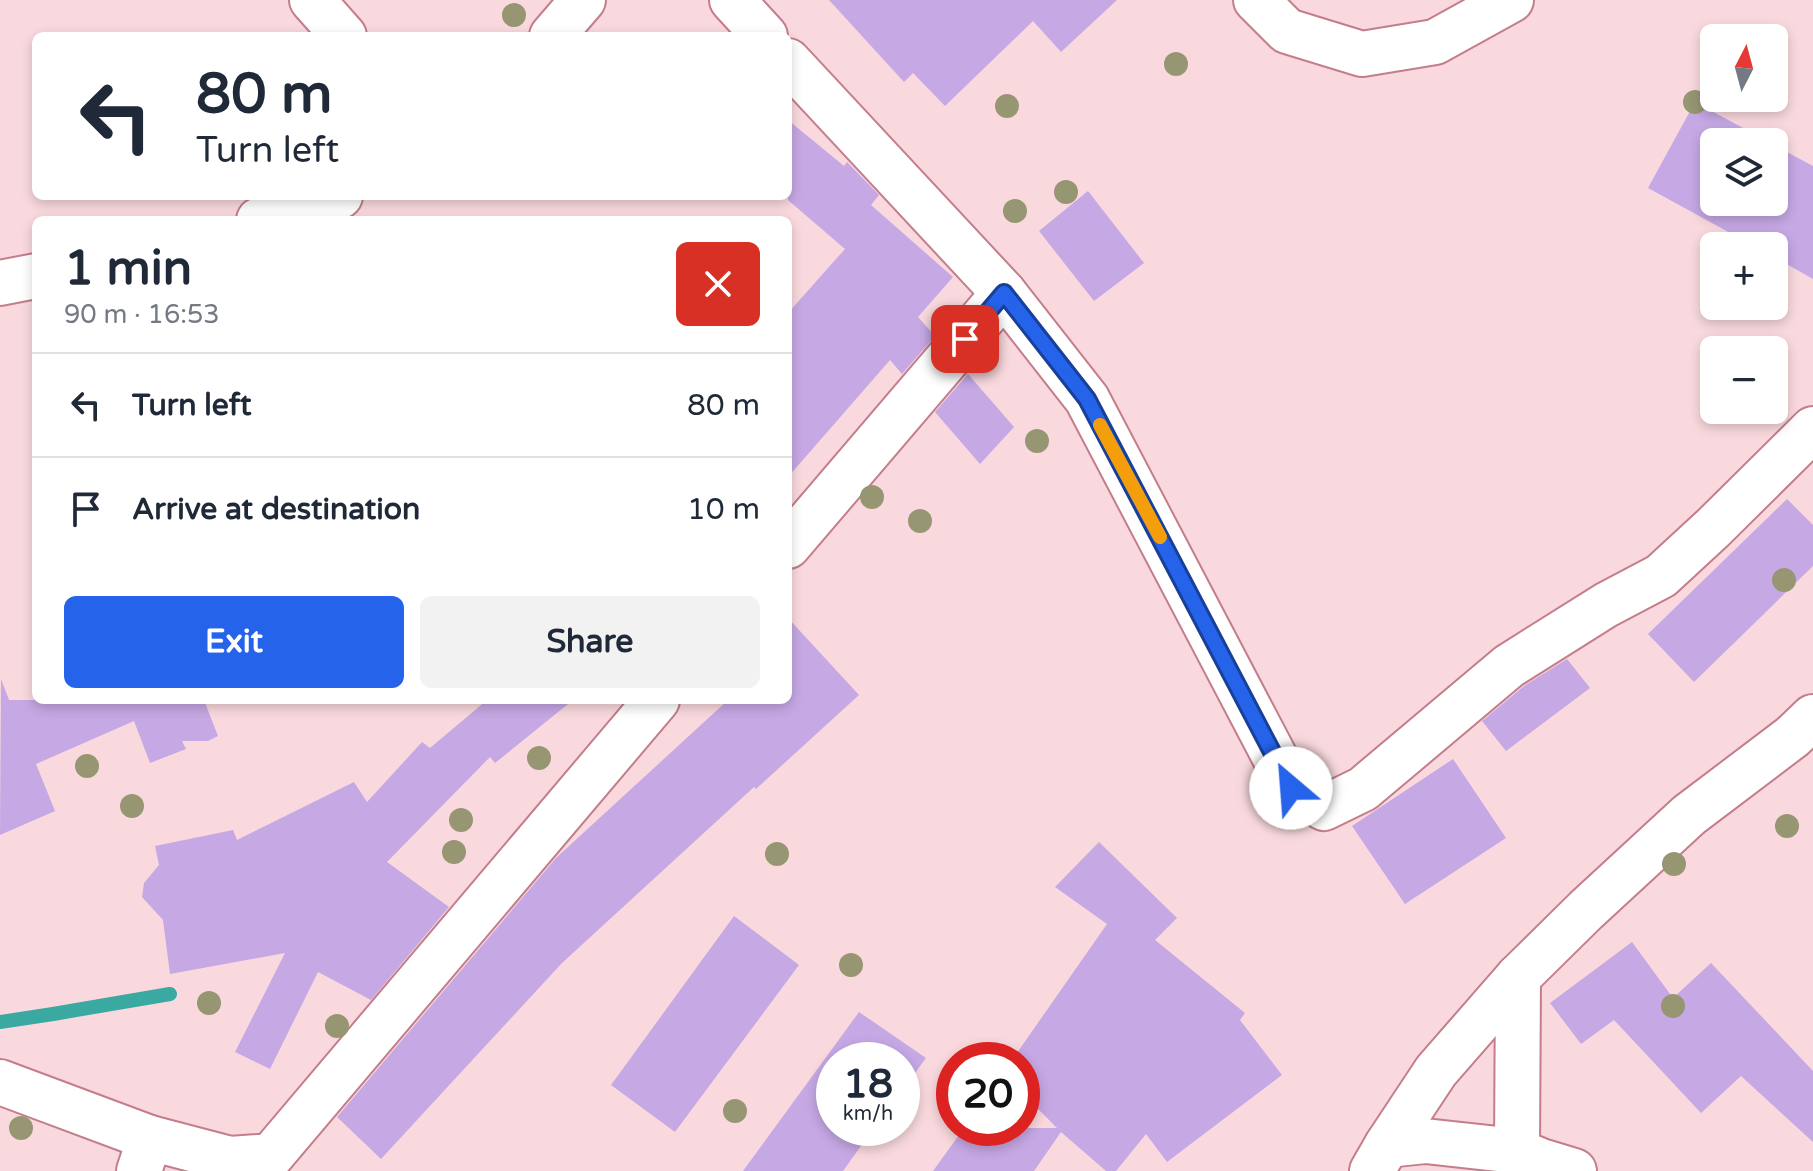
<!DOCTYPE html>
<meta charset="utf-8">
<style>
:root{--surface:#fff;--page:#f2f2f3;--text:#1f2937;--muted:#747a83;--line:#e0e1e3;--accent:#2563eb}
body{margin:0;font-family:"Varela Round",sans-serif;background:var(--page);color:var(--text);height:100vh;display:flex;flex-direction:column;font-size:30px;white-space:nowrap}
*{box-sizing:border-box;margin:0}
p{font-size:26px;color:var(--muted)}
.icon{flex:none;width:44px;height:44px;fill:none;stroke:currentColor;stroke-width:2;stroke-linecap:round;stroke-linejoin:round}
.map{position:relative;flex:1;overflow:hidden}
.drawer{position:absolute;left:32px;top:216px;width:760px;height:488px;display:flex;flex-direction:column;background:var(--surface);border-radius:12px;box-shadow:0 4px 12px #0003}
.drawer>*{flex:none}
.top-card{position:absolute;left:32px;top:32px;width:760px;height:168px;border-radius:12px;box-shadow:0 4px 12px #0003;background:#fff;color:var(--text);overflow:hidden}
.needle{width:52px;rotate:6deg}
.fabs{position:absolute;left:1700px;top:24px;display:grid;gap:16px}
.fabs a{display:grid;place-items:center;width:88px;height:88px;border-radius:12px;background:var(--surface);box-shadow:0 4px 12px #0003;font-size:40px}
.speed{position:absolute;left:816px;top:1042px;display:flex;gap:16px;font-size:40px;font-weight:700;text-align:center}
.speed>*{display:grid;place-content:center;width:104px;height:104px;border-radius:50%;background:var(--surface);box-shadow:0 4px 12px #0003;line-height:1}
.speed small{font-size:20px;font-weight:400}
.speed .limit{border:12px solid #d22;background:#fff;color:#111}
.pin{position:absolute;display:grid;place-items:center;width:68px;height:68px;color:#fff;margin:-34px;border-radius:16px;box-shadow:0 4px 12px #0006}
.me{position:absolute;width:88px;margin:-44px;rotate:333deg;stroke-linejoin:round;filter:drop-shadow(0 0 6px #0008)}
.turn{display:flex;align-items:center;gap:28px;height:168px;padding:0 32px;font-size:36px}
.turn .icon{width:104px;height:104px;stroke-width:2.5}
.turn b{display:block;font-size:56px;line-height:68px}
.round{display:grid;place-items:center;flex:none;width:84px;height:84px;border-radius:12px;background:var(--page)}
.summary{display:flex;align-items:center;justify-content:space-between;height:136px;padding:0 32px}
h1{font-size:48px;font-weight:800;line-height:60px}
.cta{display:flex;gap:16px;margin-top:auto;padding:16px 32px}
.cta a{flex:1;height:92px;border-radius:12px;background:var(--accent);color:#fff;font-size:32px;font-weight:800;line-height:92px;text-align:center}
.cta a+a{background:var(--page);color:var(--text)}
ul{padding:0;list-style:none}
li{display:flex;align-items:center;gap:24px;height:104px;padding:0 32px;border-top:2px solid var(--line)}
li div{flex:1}
li b{display:block;font-size:30px}
li em{font-style:normal}
.map>svg:first-child{display:block}
</style>
<div class="map">
<svg width="1813" height="1171" viewBox="0 0 1813 1171">
<rect width="100%" height="100%" fill="#f9d9de"/>
<g fill="none" stroke-linecap="round" stroke-linejoin="round">
<polyline stroke="#39a9a2" stroke-width="14" points="0,1022 53,1014 170,994"/>
</g>
<g fill="#c6a8e4">
<polygon points="829,0 1117,0 1061,52 1033,21 945,106 913,73 904,82"/>
<polygon points="1695,102 1769,142 1714,142 1714,202 1774,202 1774,145 1813,166 1813,279 1774,257 1774,246 1754,246 1648,188"/>
<polygon points="788,120 844,166 847,162 879,195 871,205 953,277 918,317 935,336 902,374 890,360 788,477 788,313 845,249 788,200"/>
<polygon points="1088,191 1144,263 1094,301 1039,231"/>
<polygon points="968,374 1014,427 980,464 935,412"/>
<polygon points="1787,499 1813,525 1813,566 1694,682 1648,634"/>
<polygon points="788,618 859,695 756,789 754,787 562,963 381,1159 337,1117 556,858 728,700 788,700"/>
<polygon points="1567,659 1590,688 1506,751 1482,721 1524,686"/>
<polygon points="1,679 9,700 204,700 218,736 208,741 182,741 186,749 150,763 134,721 36,764 55,811 0,835"/>
<polygon points="487,700 573,700 495,763 490,757 387,862 449,907 371,1000 318,972 270,1069 235,1052 285,953 170,974 163,920 142,897 144,883 159,865 155,846 233,830 237,840 354,782 367,802 422,742 430,748"/>
<polygon points="1453,759 1506,838 1405,904 1352,826"/>
<polygon points="1099,842 1177,918 1155,940 1245,1013 1240,1020 1282,1075 1167,1162 1146,1134 1116,1171 1106,1171 1061,1132 1034,1171 933,1171 964,1128 1057,1128 1022,1093 1022,1060 1012,1060 1107,924 1055,887"/>
<polygon points="734,916 799,965 675,1132 611,1085"/>
<polygon points="1632,942 1673,998 1711,963 1813,1071 1813,1142 1741,1076 1701,1113 1614,1020 1581,1044 1550,1003"/>
<polygon points="859,1012 926,1058 902,1091 902,1060 834,1060 834,1128 874,1128 843,1171 743,1171"/>
</g>
<g fill="none" stroke-linecap="round" stroke-linejoin="round">
<g stroke="#c47d8b" stroke-width="48">
<g id="minor">
<polyline points="312,0 344,36"/>
<polyline points="732,0 765,36"/>
<polyline points="1256,0 1287,31 1362,54 1435,42 1511,0"/>
<polyline points="552,36 583,0"/>
<polyline points="788,61 1004,293 1087,399 1291,788 1324,808 1363,789 1509,666 1606,605 1661,576 1713,528 1813,429"/>
<polyline points="259,220 323,204 340,196"/>
<polyline points="0,283 36,276"/>
<polyline points="788,546 1004,293"/>
<polyline points="1518,977 1517,1151 1541,1161 1574,1171"/>
<polyline points="0,1082 150,1138"/>
<polyline points="1387,1145 1425,1141 1517,1151"/>
<polyline points="139,1171 150,1138 230,1159 271,1156 657,700"/>
<polyline points="1372,1171 1387,1145 1436,1071 1518,977 1586,910 1689,815 1792,737 1813,717"/>
</g>
</g>
<use href="#minor" stroke="#fff" stroke-width="44"/>
</g>
<g fill="#979673">
<circle cx="514" cy="15" r="12"/>
<circle cx="1176" cy="64" r="12"/>
<circle cx="1695" cy="102" r="12"/>
<circle cx="1007" cy="106" r="12"/>
<circle cx="1066" cy="192" r="12"/>
<circle cx="1015" cy="211" r="12"/>
<circle cx="1037" cy="441" r="12"/>
<circle cx="872" cy="497" r="12"/>
<circle cx="920" cy="521" r="12"/>
<circle cx="1784" cy="580" r="12"/>
<circle cx="539" cy="758" r="12"/>
<circle cx="87" cy="766" r="12"/>
<circle cx="132" cy="806" r="12"/>
<circle cx="461" cy="820" r="12"/>
<circle cx="1787" cy="826" r="12"/>
<circle cx="454" cy="852" r="12"/>
<circle cx="777" cy="854" r="12"/>
<circle cx="1674" cy="864" r="12"/>
<circle cx="851" cy="965" r="12"/>
<circle cx="209" cy="1003" r="12"/>
<circle cx="1673" cy="1006" r="12"/>
<circle cx="337" cy="1026" r="12"/>
<circle cx="735" cy="1111" r="12"/>
<circle cx="21" cy="1128" r="12"/>
</g>
<g fill="none" stroke-linecap="round" stroke-linejoin="round">
<g stroke="#184099" stroke-width="20">
<polyline id="route" points="965,339 1004,293 1087,399 1291,788"/>
</g>
<use href="#route" stroke="#2563eb" stroke-width="14"/>
<polyline stroke="#f59e0b" stroke-width="14" points="1100,425 1160,537"/>
</g>
</svg>
<div class="fabs">
<a><svg class="needle" viewBox="-14 -14 28 28"><path d="M0-13l5 13h-10z" fill="#e53935"/><path d="M0 13l5-13h-10z" fill="#747a83"/></svg></a>
<a><svg class="icon" aria-label="layers" viewBox="0 0 24 24"><path d="M12 4l9 5-9 5-9-5zM3 14l9 5 9-5"/></svg></a>
<a>+</a>
<a>−</a>
</div>
<div class="speed"><div>18<small>km/h</small></div><div class="limit">20</div></div>
<div class="pin" style="left:965px;top:339px;background:#d93025"><svg class="icon" aria-label="arrive" viewBox="0 0 24 24"><path d="M6 21V4h12l-3 4 3 4H6"/></svg></div>
<svg class="me" style="left:1291px;top:788px" viewBox="-20 -20 40 40"><circle r="19" fill="#fff"/><path d="M0-13L10 11 0 6-10 11z" fill="#2563eb"/></svg>
<div class="top-card">
<div class="turn"><svg class="icon" aria-label="left" viewBox="0 0 24 24"><path d="M17 20v-9H6M10 6l-5 5 5 5"/></svg><div><b>80 m</b>Turn left</div></div>
</div>
<section class="drawer">
<div class="summary"><div><h1>1 min</h1><p>90 m · 16:53</p></div><a class="round" style="background:#d93025;color:#fff"><svg class="icon" aria-label="close" viewBox="0 0 24 24"><path d="M6 6l12 12M18 6L6 18"/></svg></a></div>
<ul>
<li><svg class="icon" aria-label="left" viewBox="0 0 24 24"><path d="M17 20v-9H6M10 6l-5 5 5 5"/></svg><div><b>Turn left</b></div><em>80 m</em></li>
<li><svg class="icon" aria-label="arrive" viewBox="0 0 24 24"><path d="M6 21V4h12l-3 4 3 4H6"/></svg><div><b>Arrive at destination</b></div><em>10 m</em></li>
</ul>
<div class="cta"><a>Exit</a><a>Share</a></div>
</section>
</div>
